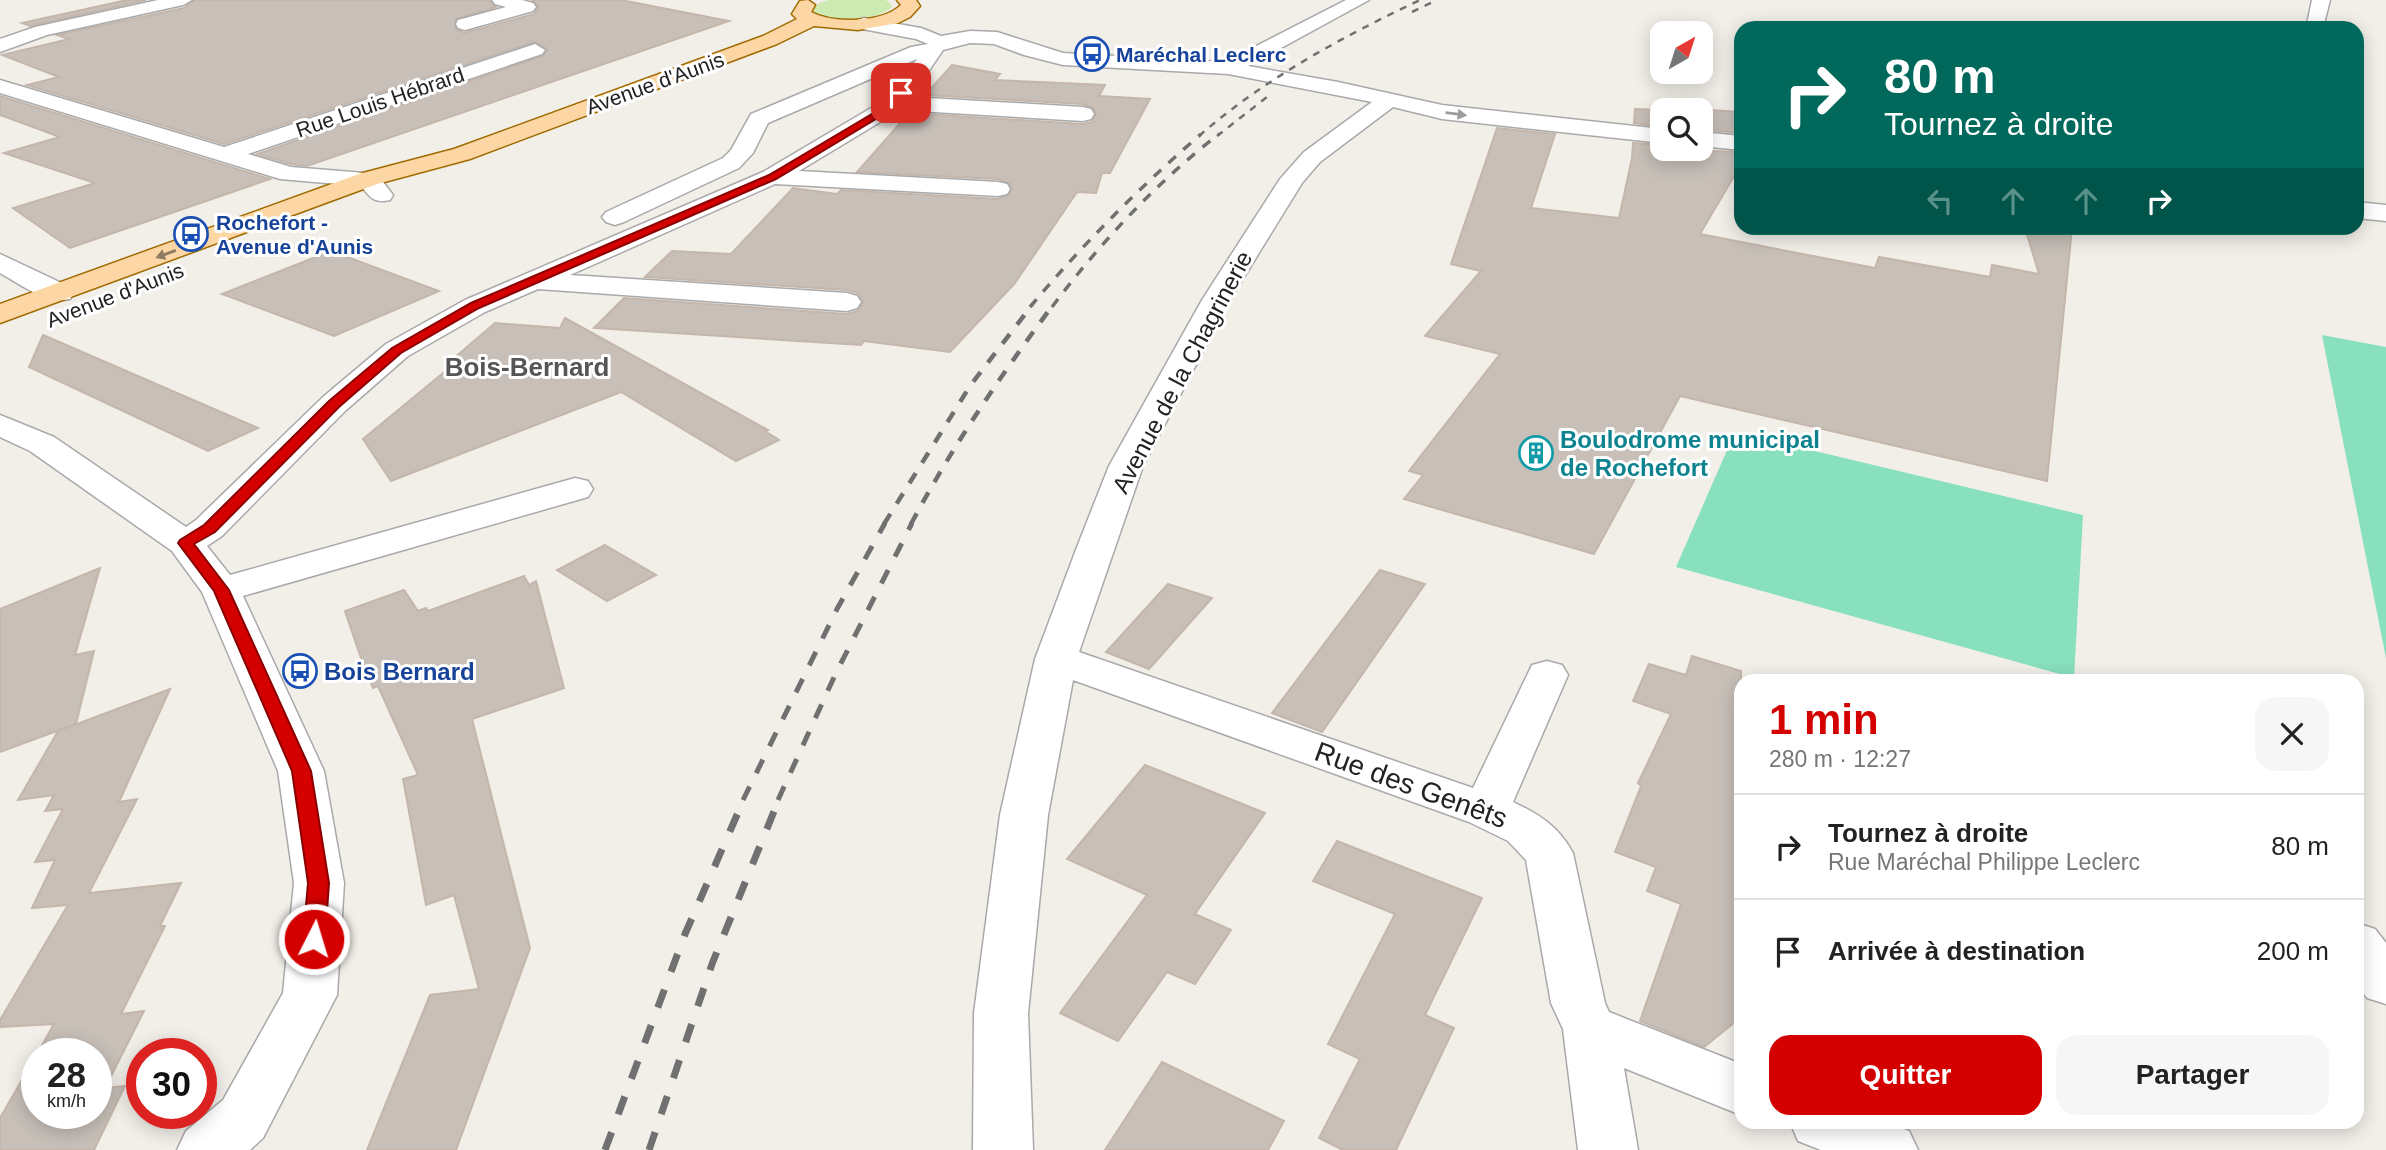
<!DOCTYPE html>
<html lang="fr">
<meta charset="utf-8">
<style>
:root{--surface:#fff;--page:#f6f6f6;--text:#222;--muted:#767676;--line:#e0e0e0;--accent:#d40000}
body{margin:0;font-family:Helvetica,sans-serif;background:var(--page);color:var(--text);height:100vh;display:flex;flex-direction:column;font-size:26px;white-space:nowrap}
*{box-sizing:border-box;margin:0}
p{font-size:23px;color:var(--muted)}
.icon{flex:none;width:38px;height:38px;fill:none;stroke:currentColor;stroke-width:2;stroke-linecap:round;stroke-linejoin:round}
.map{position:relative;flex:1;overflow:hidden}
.details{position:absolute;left:1734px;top:674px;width:630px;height:455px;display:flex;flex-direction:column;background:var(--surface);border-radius:21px;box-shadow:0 4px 18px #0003}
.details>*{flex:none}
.hud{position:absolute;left:1734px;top:21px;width:630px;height:214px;border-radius:21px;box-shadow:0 4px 18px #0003;background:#00695c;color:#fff;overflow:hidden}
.needle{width:46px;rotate:39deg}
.tools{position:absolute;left:1650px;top:21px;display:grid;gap:14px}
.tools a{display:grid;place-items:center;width:63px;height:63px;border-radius:14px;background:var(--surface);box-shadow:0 4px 18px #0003;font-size:35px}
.speed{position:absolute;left:21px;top:1038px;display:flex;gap:14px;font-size:35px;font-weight:700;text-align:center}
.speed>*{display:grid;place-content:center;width:91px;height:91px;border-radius:50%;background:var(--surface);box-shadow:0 4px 18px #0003;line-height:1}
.speed small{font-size:18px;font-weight:400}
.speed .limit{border:10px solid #d22;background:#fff;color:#111}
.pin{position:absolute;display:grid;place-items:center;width:60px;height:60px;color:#fff;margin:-30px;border-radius:14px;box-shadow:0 4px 10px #0006}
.me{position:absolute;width:77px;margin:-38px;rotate:5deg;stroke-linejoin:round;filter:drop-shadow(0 0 5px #0008)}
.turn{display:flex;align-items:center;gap:24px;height:147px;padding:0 35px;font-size:32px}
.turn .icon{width:91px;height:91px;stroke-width:2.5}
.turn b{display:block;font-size:49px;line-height:60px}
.lanes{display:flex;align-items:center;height:66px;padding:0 35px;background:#0003;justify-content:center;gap:35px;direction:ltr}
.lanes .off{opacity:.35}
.round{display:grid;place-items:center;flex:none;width:74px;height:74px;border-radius:21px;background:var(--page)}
.headline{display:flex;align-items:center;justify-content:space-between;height:119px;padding:0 35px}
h1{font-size:42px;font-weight:700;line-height:52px;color:var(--accent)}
.button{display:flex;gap:14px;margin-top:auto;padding:14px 35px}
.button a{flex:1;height:80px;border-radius:21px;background:var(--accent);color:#fff;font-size:28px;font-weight:700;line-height:80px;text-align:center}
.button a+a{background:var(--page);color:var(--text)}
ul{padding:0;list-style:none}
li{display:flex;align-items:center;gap:21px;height:105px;padding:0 35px;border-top:2px solid var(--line)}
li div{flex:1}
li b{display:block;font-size:26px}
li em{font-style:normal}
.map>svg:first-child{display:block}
</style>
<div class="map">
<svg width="2386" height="1150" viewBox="0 0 2386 1150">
<rect width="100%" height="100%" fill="#f2efe9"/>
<path fill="#cdebb0" d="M829 0H886L892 5 891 8C873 21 829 26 812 10L819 3Z"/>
<g fill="#88e0be">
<polygon points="2322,335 2386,347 2386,658"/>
<polygon points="1735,432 2083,515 2074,678 1676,567"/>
</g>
<g fill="#c7bfb8" stroke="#c4b6ab" stroke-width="2">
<polygon points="127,0 146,0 30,26 22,23"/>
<polygon points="194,0 489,0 496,7 456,19 456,29 464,33 534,14 539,7 532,0 621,0 729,21 307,166 291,164 257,154 543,56 548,49 534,42 224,144 27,85 59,77 2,55 69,39 57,35 184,8"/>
<polygon points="952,65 1000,74 995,80 1105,85 1099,96 1150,99 1110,173 1102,173 1096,193 1077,192 1015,283 950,352 864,341 861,345 594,328 624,298 847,314 858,311 863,301 858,293 847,290 645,277 672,251 731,254 793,188 837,194 841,190 998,199 1009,195 1012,190 1009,183 998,179 857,172 909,113 1083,124 1092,122 1096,115 1093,108 1083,104 925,95"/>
<polygon points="0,96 270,179 70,248 13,208 95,183 4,153 60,137 0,115"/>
<polygon points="1664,107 1739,112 1738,133 1701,129 1701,110 1662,110 1662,127 1634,123 1635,109 1663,110"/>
<polygon points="1497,128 1555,134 1531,208 1619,218 1632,158 1633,143 1662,145 1662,149 1737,152 1736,173 1700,234 1875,268 1879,257 1990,277 1992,265 2039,274 2025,228 2072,228 2047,481 1680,396 1594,554 1404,499 1423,475 1409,471 1500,354 1425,336 1481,271 1451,264"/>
<polygon points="331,251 439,291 334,336 222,294"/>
<polygon points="565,318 768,430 765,431 779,440 736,461 621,392 391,481 363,439 460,359 454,358 495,323 560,328"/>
<polygon points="43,335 258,428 208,451 29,367"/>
<polygon points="605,545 656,575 607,601 557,570"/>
<polygon points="100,568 75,655 94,651 76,724 0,752 0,609"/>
<polygon points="1380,570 1425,584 1322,732 1272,713"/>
<polygon points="524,576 529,585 536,581 564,688 472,719 530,948 456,1150 367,1150 430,995 479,989 454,895 426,905 403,779 418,775 378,686 373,688 364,667 345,611 404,590 418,611 426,608 428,611"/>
<polygon points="1168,584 1212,598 1149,669 1106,652"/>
<polygon points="1692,656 1741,671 1741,1017 1704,1047 1640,1021 1681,904 1647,891 1656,867 1615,852 1641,786 1638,783 1671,714 1633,701 1649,664 1686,675"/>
<polygon points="170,689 119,802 137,799 89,893 181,883 160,926 165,926 121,1014 144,1011 105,1088 125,1086 94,1150 0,1150 0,1118 37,1054 37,1113 96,1113 96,1054 37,1054 54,1024 0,1027 0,1020 68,905 32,908 55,860 35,862 63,809 45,811 54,795 18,800 58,731"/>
<polygon points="1145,765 1265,813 1195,914 1231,930 1195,984 1167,972 1118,1041 1060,1013 1147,895 1067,859"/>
<polygon points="1337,841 1482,898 1425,1015 1454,1028 1396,1150 1343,1150 1319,1138 1360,1059 1328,1044 1395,914 1313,881"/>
<polygon points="1162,1062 1284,1121 1268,1150 1105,1150"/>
</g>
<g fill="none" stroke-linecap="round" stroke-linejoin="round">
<g stroke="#a9a9a9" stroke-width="3">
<g id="minor">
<polygon points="158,0 192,0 183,5 47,35 0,52 0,39 35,27"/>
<polygon points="492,0 522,0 533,3 536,7 533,11 465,30 458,28 456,24 458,20 506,7 495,4"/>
<path d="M1346 0H1369L1248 66 1338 82 1442 105 1662 129V143L1442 119 1393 107 1320 162 1302 183 1230 300 1143 466 1079 652 1473 788 1532 665 1547 661 1562 665 1568 675 1513 802C1539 814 1559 827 1573 853L1605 1003 1609 1012 1741 1064V1115L1624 1068 1638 1150H1578L1563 1029 1551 1003 1526 860 1508 841 1469 822 1073 680 1048 815 1028 1013 1033 1150H973L974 1013 1000 815 1035 659 1077 547 1109 466 1202 300 1280 179 1304 152 1372 102 1228 74 1063 65 1024 55 994 44 970 43 943 50 911 97 1083 107 1091 109 1094 114 1091 119 1083 121 900 110 799 171 998 182 1007 184 1010 189 1007 194 998 196 775 184 570 275 847 293 857 296 861 302 857 308 847 311 538 289 485 312 408 356 345 411 222 536 207 546 230 575 575 478 588 481 593 489 588 497 243 596 324 771 344 883 337 995 263 1138 250 1150H177L186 1131 223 1100 283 993 294 883 278 771 202 592 172 551 30 451 0 437V415L54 437 186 527 196 520 323 397 386 344 465 300 763 172 888 98 917 59 768 123 753 153 739 168 624 222 615 225 606 222 602 217 606 212 723 158 731 150 751 114 911 47 928 44 916 39 857 28 855 24 857 20 864 18 921 28 941 36 970 31 997 32 1063 53 1225 62Z"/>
<polygon points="2312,0 2330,0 2323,28 2309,28 2307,24"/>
<path d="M535 44 545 50 542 54 248 154 291 167 377 174 393 195 390 200C374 204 370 197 361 186L280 179 0 93V80L224 147Z"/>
<polygon points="1701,132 1741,136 1741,150 1701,146"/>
<polygon points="2357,202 2386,205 2386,221 2357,218"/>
<path d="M0 254 70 287 74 293 70 299C47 305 20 284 0 273Z"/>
<polygon points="2357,923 2375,929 2386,943 2386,1004 2367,998 2357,984"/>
<polygon points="1790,1122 1886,1122 1909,1131 1918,1150 1821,1150 1798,1141"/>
</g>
</g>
<g stroke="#a06b00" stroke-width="3">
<path id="major" d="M808 0 815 5 811 12C834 24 882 23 901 5L897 0H916L920 6 910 17 898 23 858 30 814 26 777 44 470 159 377 184 0 323V304L359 174 454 149 763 36 797 19 792 14 800 1Z"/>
</g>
<use href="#minor" fill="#fff" fill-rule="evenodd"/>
<use href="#major" fill="#fcd6a4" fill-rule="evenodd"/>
<g stroke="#707070" stroke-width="2.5" stroke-dasharray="7 7" stroke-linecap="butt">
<polyline points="1412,12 1437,0"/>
<path d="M1199 136C1264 79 1342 37 1420 0"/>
<polyline points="1217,136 1267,97"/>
</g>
<g stroke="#707070" stroke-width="3.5" stroke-dasharray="10 10" stroke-linecap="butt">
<path d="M1030 307C1083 244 1139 188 1201 134"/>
<path d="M1052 307C1100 243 1156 183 1219 134"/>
</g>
<g stroke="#707070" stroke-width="4.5" stroke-dasharray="12 12" stroke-linecap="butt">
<polyline points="884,524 970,386 1032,305"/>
<path d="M911 524C952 447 1001 375 1053 305"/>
</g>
<g stroke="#707070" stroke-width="5" stroke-dasharray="15 15" stroke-linecap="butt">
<polyline points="743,800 837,609 885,523"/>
<polyline points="778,800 835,675 912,523"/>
</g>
<g stroke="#707070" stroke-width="7" stroke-dasharray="19 19" stroke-linecap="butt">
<polyline points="605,1150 685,934 744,799"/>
<polyline points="649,1150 712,964 779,799"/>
</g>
</g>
<defs><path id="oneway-solid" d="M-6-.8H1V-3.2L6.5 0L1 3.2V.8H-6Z" transform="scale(1.75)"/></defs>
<use fill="#9c9c9c" href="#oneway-solid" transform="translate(1456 114) rotate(7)"/>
<use fill="#8f7c63" href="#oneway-solid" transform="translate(166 254) rotate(160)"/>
<polygon fill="#d40000" stroke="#8a0000" stroke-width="2" points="897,91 905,93 899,105 776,179 479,308 401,353 339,407 215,532 194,544 229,590 311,771 329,883 325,939 322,945 314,948 307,945 303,939 308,883 292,771 214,591 178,543 180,540 204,525 329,401 392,348 471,303 769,175 892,102"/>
<defs>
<g id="bus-ring" transform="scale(1.75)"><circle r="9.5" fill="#fff" stroke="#1a4fb4" stroke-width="1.5"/><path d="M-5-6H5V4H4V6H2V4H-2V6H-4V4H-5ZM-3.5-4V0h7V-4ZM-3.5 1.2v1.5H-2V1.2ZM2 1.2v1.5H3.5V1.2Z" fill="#1a4fb4"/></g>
<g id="building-ring" transform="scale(1.75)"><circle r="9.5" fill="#fff" stroke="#0f9aa8" stroke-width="1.5"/><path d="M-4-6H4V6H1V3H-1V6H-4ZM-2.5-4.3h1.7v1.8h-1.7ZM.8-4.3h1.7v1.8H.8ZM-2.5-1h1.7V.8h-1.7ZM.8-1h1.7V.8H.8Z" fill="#0f9aa8"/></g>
</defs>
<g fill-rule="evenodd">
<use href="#bus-ring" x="1092" y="54"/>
<use href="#bus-ring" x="191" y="234"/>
<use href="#building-ring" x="1536" y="453"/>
<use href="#bus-ring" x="300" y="671"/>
</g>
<g text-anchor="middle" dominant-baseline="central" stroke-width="6" stroke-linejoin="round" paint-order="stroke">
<g font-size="21" font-weight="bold" fill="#164399" stroke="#fff" text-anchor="start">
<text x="1116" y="54">Maréchal Leclerc</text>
<text x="216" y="222">Rochefort -<tspan x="216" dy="24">Avenue d'Aunis</tspan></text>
</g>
<g font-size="21" fill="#222" stroke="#fff">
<text transform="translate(655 83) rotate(-20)">Avenue d'Aunis</text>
<text transform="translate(380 102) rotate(-19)">Rue Louis Hébrard</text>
<text transform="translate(115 295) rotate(-21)">Avenue d'Aunis</text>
</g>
<g font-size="24" fill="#222" stroke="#fff">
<text transform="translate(1182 372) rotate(-62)">Avenue de la Chagrinerie</text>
</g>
<g font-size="24" font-weight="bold" fill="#0d838f" stroke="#fff" text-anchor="start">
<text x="1560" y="439">Boulodrome municipal<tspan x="1560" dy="28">de Rochefort</tspan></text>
</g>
<g font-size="24" font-weight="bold" fill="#164399" stroke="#fff" text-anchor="start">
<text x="324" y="671">Bois Bernard</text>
</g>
<g font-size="26" font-weight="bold" fill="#555" stroke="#fff">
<text x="527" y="367">Bois-Bernard</text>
</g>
<g font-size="28" fill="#222" stroke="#fff">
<text transform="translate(1411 785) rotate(20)">Rue des Genêts</text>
</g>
</g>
</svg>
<div class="tools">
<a><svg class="needle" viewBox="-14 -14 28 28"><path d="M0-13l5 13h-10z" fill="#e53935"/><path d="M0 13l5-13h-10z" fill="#767676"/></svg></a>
<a><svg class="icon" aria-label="search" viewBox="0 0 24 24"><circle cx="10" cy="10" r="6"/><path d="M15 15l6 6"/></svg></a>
</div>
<div class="speed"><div>28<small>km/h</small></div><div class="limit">30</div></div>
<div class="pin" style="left:901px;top:93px;background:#d93025"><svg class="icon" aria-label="arrive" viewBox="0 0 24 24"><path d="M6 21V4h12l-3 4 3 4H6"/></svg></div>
<svg class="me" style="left:314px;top:939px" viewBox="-20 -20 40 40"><circle r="17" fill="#d40000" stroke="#fff" stroke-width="3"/><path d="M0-11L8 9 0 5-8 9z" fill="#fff"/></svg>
<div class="hud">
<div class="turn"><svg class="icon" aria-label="right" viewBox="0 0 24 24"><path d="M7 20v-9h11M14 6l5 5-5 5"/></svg><div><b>80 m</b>Tournez à droite</div></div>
<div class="lanes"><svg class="icon off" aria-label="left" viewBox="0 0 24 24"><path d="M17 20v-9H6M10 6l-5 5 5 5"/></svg><svg class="icon off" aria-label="ahead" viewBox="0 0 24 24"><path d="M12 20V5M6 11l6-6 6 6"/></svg><svg class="icon off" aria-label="ahead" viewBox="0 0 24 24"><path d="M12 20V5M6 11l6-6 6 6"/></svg><svg class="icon" aria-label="right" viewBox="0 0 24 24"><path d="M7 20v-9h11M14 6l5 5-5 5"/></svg></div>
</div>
<section class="details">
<div class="headline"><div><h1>1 min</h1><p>280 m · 12:27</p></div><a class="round"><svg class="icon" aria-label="close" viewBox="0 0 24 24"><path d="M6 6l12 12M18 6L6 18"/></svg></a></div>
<ul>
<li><svg class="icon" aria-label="right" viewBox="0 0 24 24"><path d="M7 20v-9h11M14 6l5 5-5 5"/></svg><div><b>Tournez à droite</b><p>Rue Maréchal Philippe Leclerc</p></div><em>80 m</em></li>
<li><svg class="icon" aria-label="arrive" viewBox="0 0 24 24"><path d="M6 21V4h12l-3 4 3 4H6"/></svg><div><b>Arrivée à destination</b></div><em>200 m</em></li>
</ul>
<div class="button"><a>Quitter</a><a>Partager</a></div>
</section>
</div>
